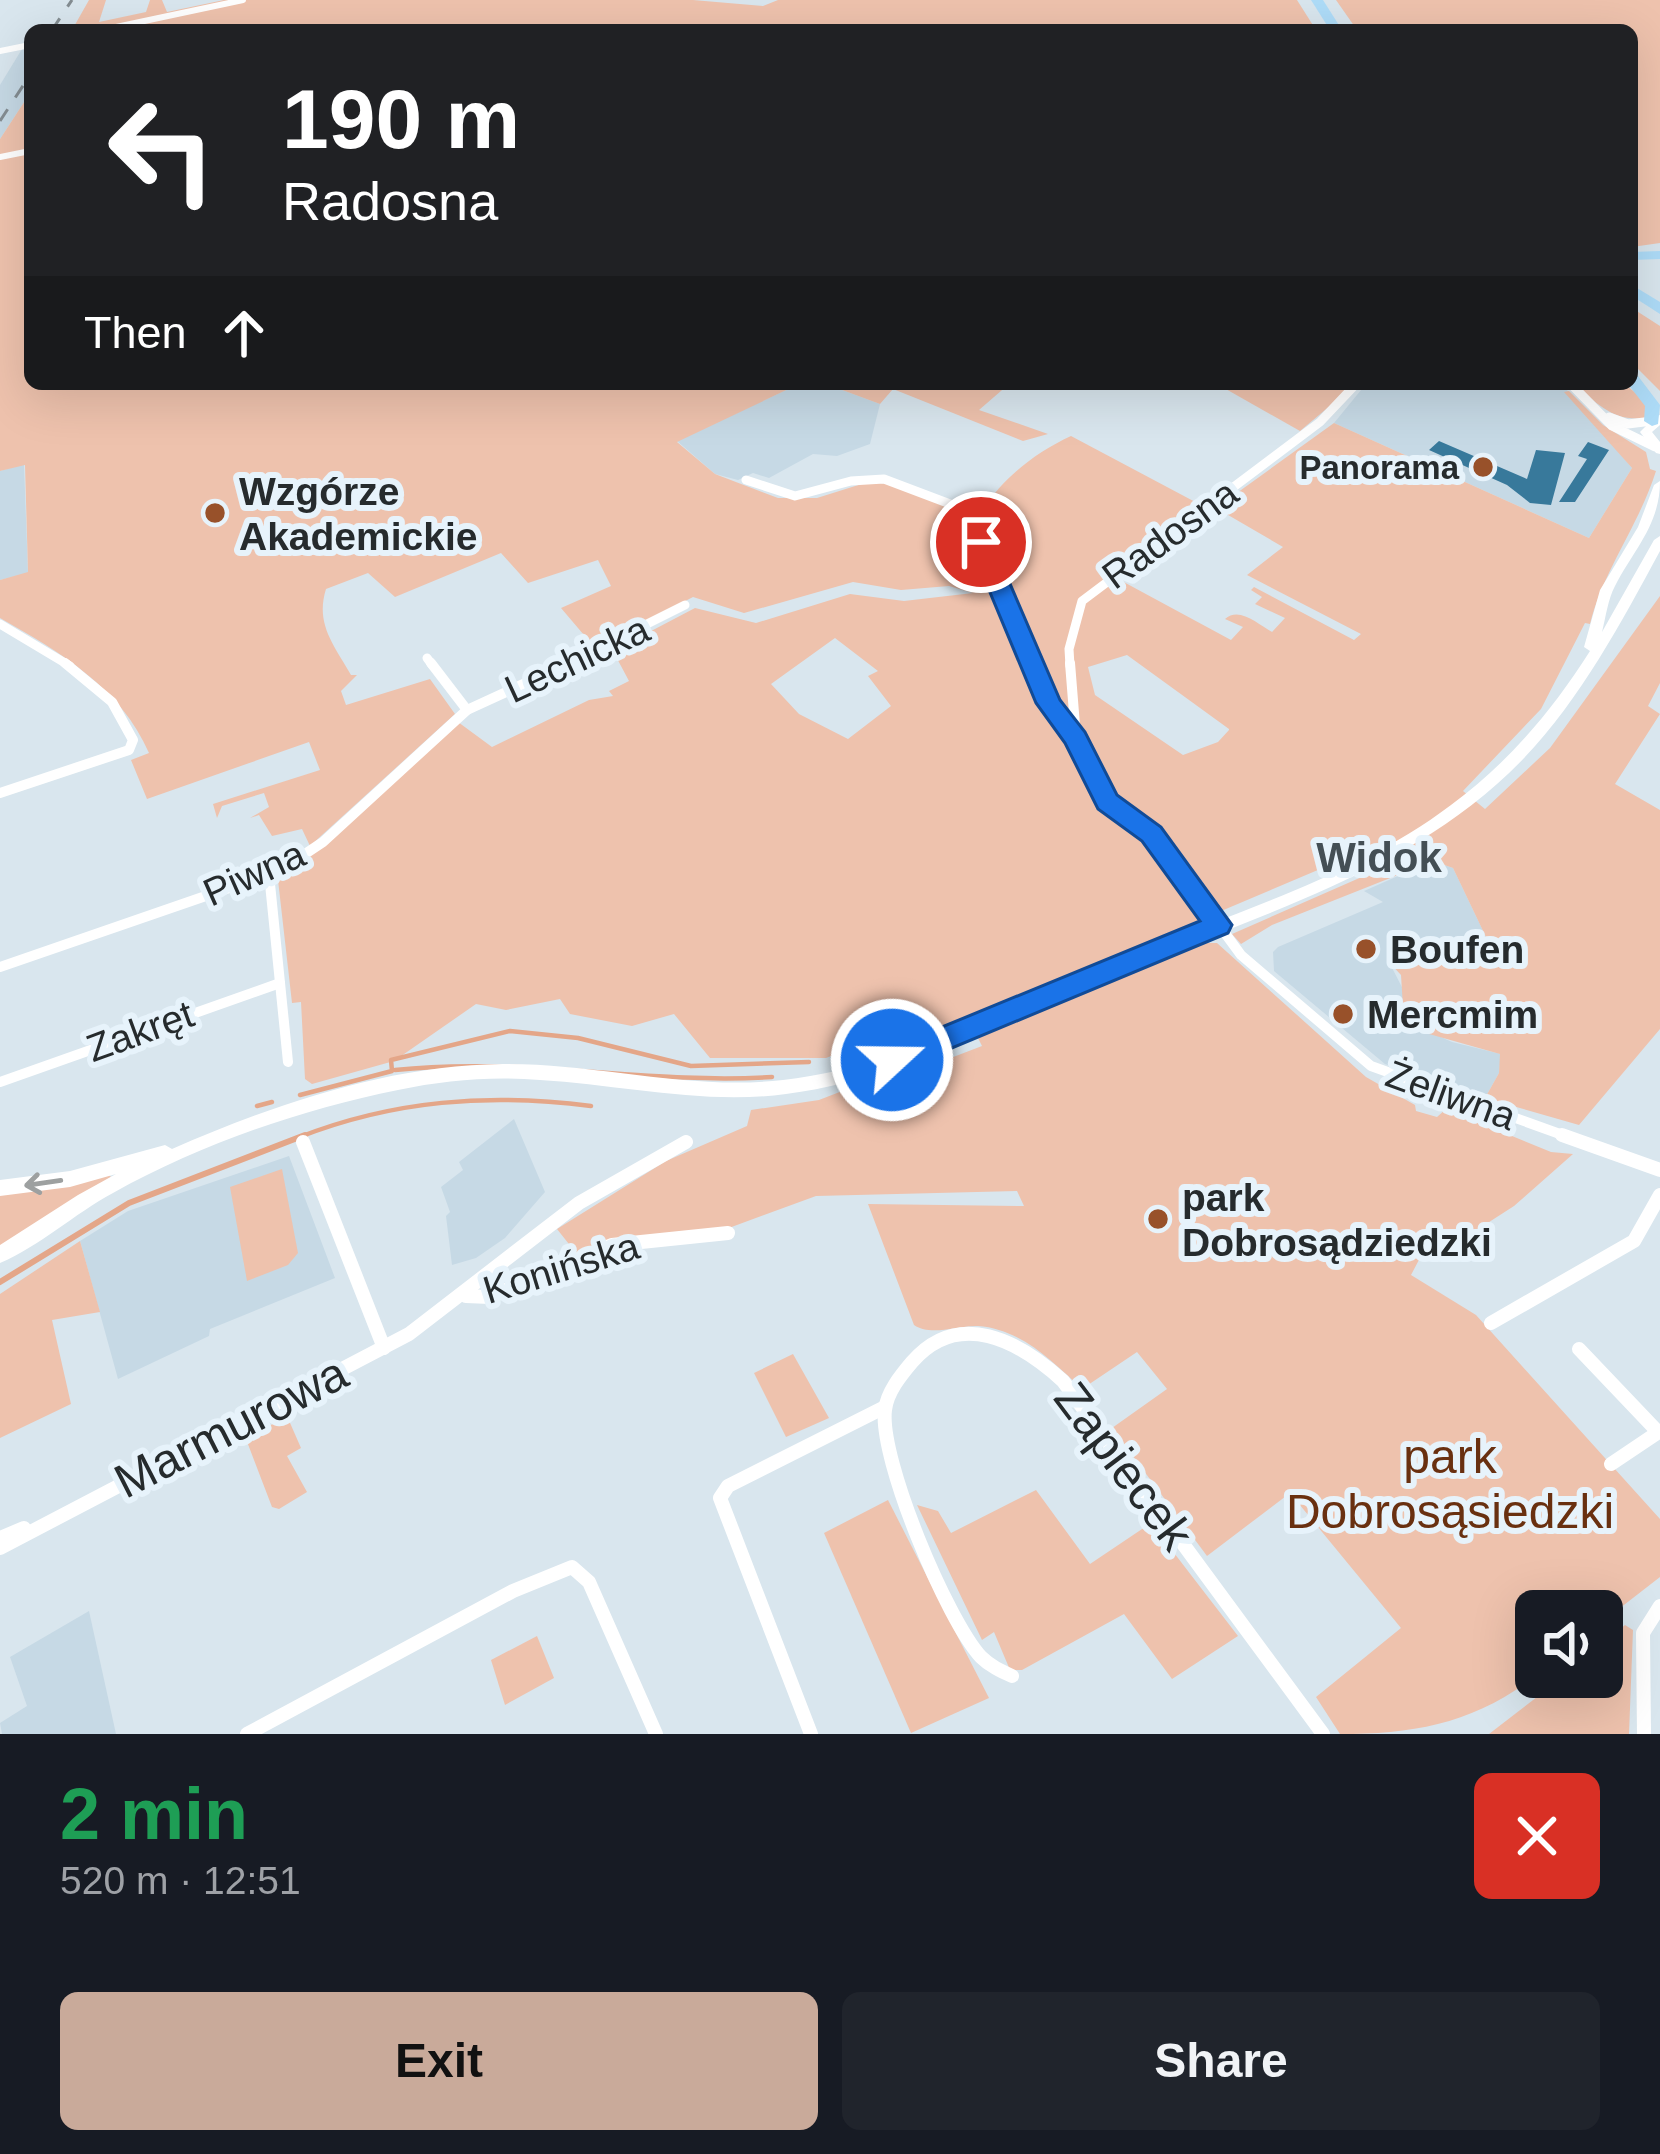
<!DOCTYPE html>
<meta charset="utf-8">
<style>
:root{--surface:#171b24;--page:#20242c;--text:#f1f3f6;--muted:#9ea1a6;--accent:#c9aa9a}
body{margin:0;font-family:Arial,sans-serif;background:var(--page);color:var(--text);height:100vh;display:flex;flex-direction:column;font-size:45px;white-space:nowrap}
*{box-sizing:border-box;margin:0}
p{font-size:39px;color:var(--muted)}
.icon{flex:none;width:66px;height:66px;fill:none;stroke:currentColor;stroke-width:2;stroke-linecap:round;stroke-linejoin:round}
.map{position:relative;height:1734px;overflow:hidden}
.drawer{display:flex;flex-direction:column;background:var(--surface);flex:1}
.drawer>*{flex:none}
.hud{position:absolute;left:24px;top:24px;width:1614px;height:366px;border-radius:18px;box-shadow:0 12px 48px #0002;background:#202124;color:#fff;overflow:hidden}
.controls{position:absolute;left:1515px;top:1590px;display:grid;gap:24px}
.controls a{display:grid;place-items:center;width:108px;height:108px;border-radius:18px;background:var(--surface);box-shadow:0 12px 48px #0002;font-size:60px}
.pin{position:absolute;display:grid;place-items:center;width:102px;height:102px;color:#fff;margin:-51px;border:6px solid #fff;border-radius:50%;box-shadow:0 3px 12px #0007}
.me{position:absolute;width:132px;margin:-66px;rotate:69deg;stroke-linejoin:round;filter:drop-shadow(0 0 9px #0008)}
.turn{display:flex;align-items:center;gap:42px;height:252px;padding:0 60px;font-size:54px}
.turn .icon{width:156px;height:156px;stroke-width:2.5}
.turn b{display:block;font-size:84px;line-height:102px}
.then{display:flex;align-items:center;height:114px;padding:0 60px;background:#0003;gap:24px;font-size:45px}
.round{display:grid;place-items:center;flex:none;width:126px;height:126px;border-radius:18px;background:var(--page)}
.summary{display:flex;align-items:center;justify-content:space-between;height:204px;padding:0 60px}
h1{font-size:72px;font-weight:700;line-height:90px;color:#1e9e55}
.cta{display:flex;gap:24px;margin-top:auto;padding:24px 60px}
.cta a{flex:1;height:138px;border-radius:18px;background:var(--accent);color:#111;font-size:48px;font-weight:700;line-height:138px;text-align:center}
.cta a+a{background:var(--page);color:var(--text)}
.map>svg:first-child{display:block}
</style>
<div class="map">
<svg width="1660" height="1734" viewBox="0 0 1660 1734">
<rect width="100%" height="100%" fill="#d9e6ee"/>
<g fill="#c6d9e5">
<polygon points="30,47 30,93 0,139 0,85 22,49"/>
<polygon points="799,384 826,384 880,404 870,444 837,456 813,454 769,478 753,473 738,480 715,474 677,441"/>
<polygon points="1366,384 1562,384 1632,468 1589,538 1334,423"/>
<polygon points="24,464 28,573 0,580 0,471"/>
<polygon points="1432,861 1453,868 1495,956 1460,956 1434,941 1389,962 1405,993 1403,1007 1393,1015 1452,1042 1501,1054 1499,1073 1485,1098 1385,1064 1274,971 1273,952 1278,947 1383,902 1364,891"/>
<polygon points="514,1119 545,1192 505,1238 476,1258 452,1265 446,1216 450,1212 441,1187 463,1170 459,1162"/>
<polygon points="289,1156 335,1278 210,1329 209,1336 118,1379 80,1241 128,1211"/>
<polygon points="89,1611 116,1734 2,1734 0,1723 27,1706 10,1657"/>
</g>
<g fill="#eec2ad" fill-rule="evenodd">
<polygon points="89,0 106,0 99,22 146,12 150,0 162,0 167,12 224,0 693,0 763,6 778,0 1297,0 1316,30 72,30"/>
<polygon points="1336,0 1660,0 1660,243 1632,247 1632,30 1357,30"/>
<path d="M30 93V384H799L677 442 715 474 778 498H817L868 482 890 484 952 508 963 521 989 591 1010 589 976 520C998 482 1032 454 1071 436L1199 504 1107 573 1231 640 1243 627 1225 619C1239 606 1258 624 1272 632L1285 618 1255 604 1262 597 1251 590 1254 587 1354 640 1361 634 1247 575 1283 547 1216 508 1334 423 1589 538 1632 468 1564 392 1569 391 1603 425 1646 452 1650 469 1656 471C1639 525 1604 569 1590 624L1585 623 1541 709 1463 791 1485 809 1550 748 1660 596V683L1648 706 1660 714 1615 784 1660 810V1029L1579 1125 1485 1098 1499 1073 1500 1054 1383 1021 1403 1007 1401 975 1388 961 1434 941 1460 956H1495L1453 868 1433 861 1272 925 1241 944 1232 934 1405 858 1384 842 916 1040 911 1025 826 1058H710L674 1014 632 1026 570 1014 560 999 506 1010 476 1004 394 1061 312 1084 305 1079 301 1002 292 1003 278 880 458 722 492 747 589 700 613 696 609 691 629 681 613 651 695 608 756 623 850 594 904 601 973 593 949 586 901 590 853 582 744 613 693 597 595 648 561 608 611 586 598 560 528 583 501 553 395 597 368 573 326 589C315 624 334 645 351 675H357L341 691 346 705 430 679 455 714 310 846 302 829 272 836 259 815 250 818 269 807 264 793 222 806 217 818 213 804 320 770 309 742 147 799 131 760 149 753C121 688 60 652 0 618V580L28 572 25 465 0 471V139ZM835 638 878 671 868 676 891 706 848 739 799 714 771 684ZM1127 655 1229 729V730L1218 742 1183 755 1095 695 1088 667Z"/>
<polygon points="1632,308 1660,326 1660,391 1632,363"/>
<polygon points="826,384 1009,384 979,410 1048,434 1023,441 893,389 880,404"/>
<polygon points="1217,384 1338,384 1350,389 1300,431"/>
<path d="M1575 384H1625L1646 402 1645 418C1614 422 1597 404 1575 384Z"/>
<path d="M1203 943H1217L1366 1077 1415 1105 1416 1111 1437 1117 1446 1109 1551 1152 1573 1154 1514 1206 1455 1244 1430 1239 1411 1275 1476 1315 1660 1519V1577L1602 1622V1611H1536V1675C1476 1723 1414 1734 1340 1734L1316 1697 1401 1628 1290 1493 1207 1556 1112 1428 1167 1389 1137 1352 1082 1389C1053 1362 1021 1329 978 1326 957 1325 932 1337 914 1325L868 1204 1024 1206 1017 1191 816 1196 718 1232 637 1236 576 1253 557 1229 666 1161 747 1126 751 1110 819 1100 943 1052 948 1059 982 1046 978 1038Z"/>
<polygon points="282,1169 298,1253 288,1265 247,1281 230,1187"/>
<polygon points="109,1175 111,1177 0,1248 0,1194"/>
<polygon points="80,1241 100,1312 52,1320 71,1404 0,1438 0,1294"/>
<polygon points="793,1354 829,1418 786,1437 754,1373"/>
<polygon points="287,1416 301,1448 287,1456 307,1492 279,1509 272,1507 246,1439"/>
<polygon points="1036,1490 1090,1564 1151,1523 1238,1636 1172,1679 1124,1614 1022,1670 1010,1670 994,1632 982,1640 917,1505 938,1511 951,1533"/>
<polygon points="888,1500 989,1698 911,1733 824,1533"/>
<polygon points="1625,1625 1633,1630 1629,1734 1489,1734 1563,1677 1602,1677 1602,1644"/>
<polygon points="537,1636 554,1678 505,1705 491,1660"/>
</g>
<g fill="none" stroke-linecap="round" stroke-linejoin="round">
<g stroke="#e4a688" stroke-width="4.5">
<path d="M395 1070C521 1056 646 1085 772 1077"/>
<polyline points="300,1095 392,1071 391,1060 510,1031 578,1038 691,1066 809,1062"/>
<polyline points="257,1106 272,1102"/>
<path d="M297 1138C393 1100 489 1093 591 1106"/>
</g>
<polyline stroke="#e4a688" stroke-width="6" points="0,1282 129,1203 305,1135"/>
</g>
<g fill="#38799b">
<polygon points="1439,441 1527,479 1536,450 1565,453 1551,505 1530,503 1507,485 1429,450"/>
<polygon points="1588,442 1609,450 1575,502 1559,502 1587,459 1578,456"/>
</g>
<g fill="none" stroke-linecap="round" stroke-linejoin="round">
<g stroke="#fff" stroke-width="6">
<polyline points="102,30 243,0"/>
<polyline points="0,51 30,45"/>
<polyline points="0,157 30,151"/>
</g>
<g stroke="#fff" stroke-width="9">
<polyline points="1571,384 1612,426 1655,447"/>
<polyline points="1609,417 1628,424 1652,421"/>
<polyline points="746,480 795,496 851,481 884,479 958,507 993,568 1034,666"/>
<polyline points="0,624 70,666"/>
<polyline points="427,658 433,666"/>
<polyline points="563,666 685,605"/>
<polyline points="1070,666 1069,649 1082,601 1320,422 1356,384"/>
</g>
<g stroke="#fff" stroke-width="10">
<polyline points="431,663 467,710"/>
<polyline points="1033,663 1049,703 1075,737"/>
<polyline points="1070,663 1076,738 1111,806 1152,834 1241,955 1371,1066 1571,1138"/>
<polyline points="0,793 129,750 133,740 112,702 65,663"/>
<polyline points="269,874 288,1062"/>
<polyline points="0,967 281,870 323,842 467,710 569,663"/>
<polyline points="0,1082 280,983"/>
</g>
<g stroke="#fff" stroke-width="14">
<polyline points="1562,1135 1660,1170"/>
<polyline points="303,1142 384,1348"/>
<polyline points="466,1296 490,1297 612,1245 728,1233"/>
<polyline points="1491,1323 1634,1241 1660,1195"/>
<polyline points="1579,1349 1658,1432"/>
<polyline points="1611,1464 1660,1431"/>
<polyline points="0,1538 24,1528"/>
<polyline points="0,1548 409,1334 579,1203 686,1142"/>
<path d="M1012 1676C1001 1671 990 1666 981 1657 947 1620 879 1459 885 1410 887 1392 901 1375 912 1362 959 1308 1019 1341 1063 1381L1323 1734"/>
<polyline points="247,1734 513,1591 572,1567 589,1582 656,1734"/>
<polyline points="811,1734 720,1498 728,1486 885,1407"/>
<polyline points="1644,1734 1643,1633 1660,1606"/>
</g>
<g fill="#fff" fill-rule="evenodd">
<polygon points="1660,415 1660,425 1652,432 1660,442 1660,454 1656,453 1640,432 1656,416"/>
<path d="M1660 481C1660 525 1634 549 1615 586 1608 599 1606 616 1602 632L1654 540 1660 536V551C1615 634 1569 721 1497 784 1397 873 1264 913 1143 964 1027 1013 912 1077 786 1094 704 1105 622 1085 540 1080 493 1076 445 1080 398 1090 300 1110 201 1144 113 1193 74 1214 40 1246 0 1263V1245L78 1195 116 1174 70 1187 0 1196V1180L70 1171 165 1145 172 1149C275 1104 389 1065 503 1064 597 1063 689 1091 783 1080 906 1066 1019 1002 1132 955 1239 910 1357 876 1451 805 1508 763 1552 711 1590 651L1584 647 1600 590 1638 527 1654 485Z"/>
</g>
<g fill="#aedcf8" fill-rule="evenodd">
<polygon points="1311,0 1323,0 1342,30 1330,30"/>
<polygon points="1660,251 1660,259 1632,260 1632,252"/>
<polygon points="1632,285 1660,302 1660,314 1632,296"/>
<polygon points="1632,374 1638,376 1660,405 1658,424 1652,426 1644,421 1645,406 1628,384 1632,384"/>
</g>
<g stroke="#848d92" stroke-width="3" stroke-dasharray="14 14" stroke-linecap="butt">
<polyline points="52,30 72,0"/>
<polyline points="0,121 30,75"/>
</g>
</g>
<defs><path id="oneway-shaft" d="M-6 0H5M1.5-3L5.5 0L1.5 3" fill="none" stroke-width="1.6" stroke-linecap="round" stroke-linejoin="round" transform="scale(3)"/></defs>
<use stroke="#9da0a0" href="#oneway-shaft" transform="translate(43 1183) rotate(172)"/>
<polygon fill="#1a73e8" stroke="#114b97" stroke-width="3" points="981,535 992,542 1060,700 1085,732 1117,795 1161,827 1232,925 1228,933 892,1073 877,1060 881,1052 1200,921 1142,841 1098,809 1065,743 1036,703 969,542"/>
<g fill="#98512a" stroke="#e7f3fb" stroke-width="4.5">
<circle cx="1483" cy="467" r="12"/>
<circle cx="215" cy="513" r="12"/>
<circle cx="1366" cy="949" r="12"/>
<circle cx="1343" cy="1014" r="12"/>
<circle cx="1158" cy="1219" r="12"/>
</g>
<g text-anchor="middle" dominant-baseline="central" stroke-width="12" stroke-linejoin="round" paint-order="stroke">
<g font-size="33" font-weight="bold" fill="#262b2d" stroke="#e7f3fb" text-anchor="end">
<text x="1459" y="467">Panorama</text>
</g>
<g font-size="39" font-weight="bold" fill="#262b2d" stroke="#e7f3fb" text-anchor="start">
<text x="239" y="491">Wzgórze<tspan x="239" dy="45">Akademickie</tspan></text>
<text x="1390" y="949">Boufen</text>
<text x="1367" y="1014">Mercmim</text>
<text x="1182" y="1197">park<tspan x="1182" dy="45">Dobrosądziedzki</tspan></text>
</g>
<g font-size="39" fill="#262b2d" stroke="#e7f3fb">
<text transform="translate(1170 534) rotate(-36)">Radosna</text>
<text transform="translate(577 659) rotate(-25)">Lechicka</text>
<text transform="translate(254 873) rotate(-24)">Piwna</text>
<text transform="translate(140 1031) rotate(-20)">Zakręt</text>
<text transform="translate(1451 1095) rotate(20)">Żeliwna</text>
<text transform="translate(561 1268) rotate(-17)">Konińska</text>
</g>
<g font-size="42" font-weight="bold" fill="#444f55" stroke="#e7f3fb">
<text x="1379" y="857">Widok</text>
</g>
<g font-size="48" fill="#262b2d" stroke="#e7f3fb">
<text transform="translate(231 1427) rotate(-27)">Marmurowa</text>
<text transform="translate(1124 1466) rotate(53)">Zapiecek</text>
</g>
<g font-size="48" fill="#693010" stroke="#e7f3fb">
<text x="1450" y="1456">park<tspan x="1450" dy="55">Dobrosąsiedzki</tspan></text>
</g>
</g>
</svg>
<div class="controls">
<a><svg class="icon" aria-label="sound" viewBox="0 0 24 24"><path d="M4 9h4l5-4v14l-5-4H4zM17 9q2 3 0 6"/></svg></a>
</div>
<div class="pin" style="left:981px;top:542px;background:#d93025"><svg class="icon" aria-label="arrive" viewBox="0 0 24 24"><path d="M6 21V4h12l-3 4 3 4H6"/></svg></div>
<svg class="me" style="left:892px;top:1060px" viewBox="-20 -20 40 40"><circle r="17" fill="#1a73e8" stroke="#fff" stroke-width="3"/><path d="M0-11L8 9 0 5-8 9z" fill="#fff"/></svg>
<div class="hud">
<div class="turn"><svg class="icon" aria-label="left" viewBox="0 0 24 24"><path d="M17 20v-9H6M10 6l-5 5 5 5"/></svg><div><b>190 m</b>Radosna</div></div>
<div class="then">Then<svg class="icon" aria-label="ahead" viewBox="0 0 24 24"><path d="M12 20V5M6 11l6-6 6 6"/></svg></div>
</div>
</div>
<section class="drawer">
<div class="summary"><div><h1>2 min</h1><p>520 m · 12:51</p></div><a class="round" style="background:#d93025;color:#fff"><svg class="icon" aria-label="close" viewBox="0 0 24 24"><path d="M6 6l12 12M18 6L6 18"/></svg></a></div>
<div class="cta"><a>Exit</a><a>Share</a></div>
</section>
